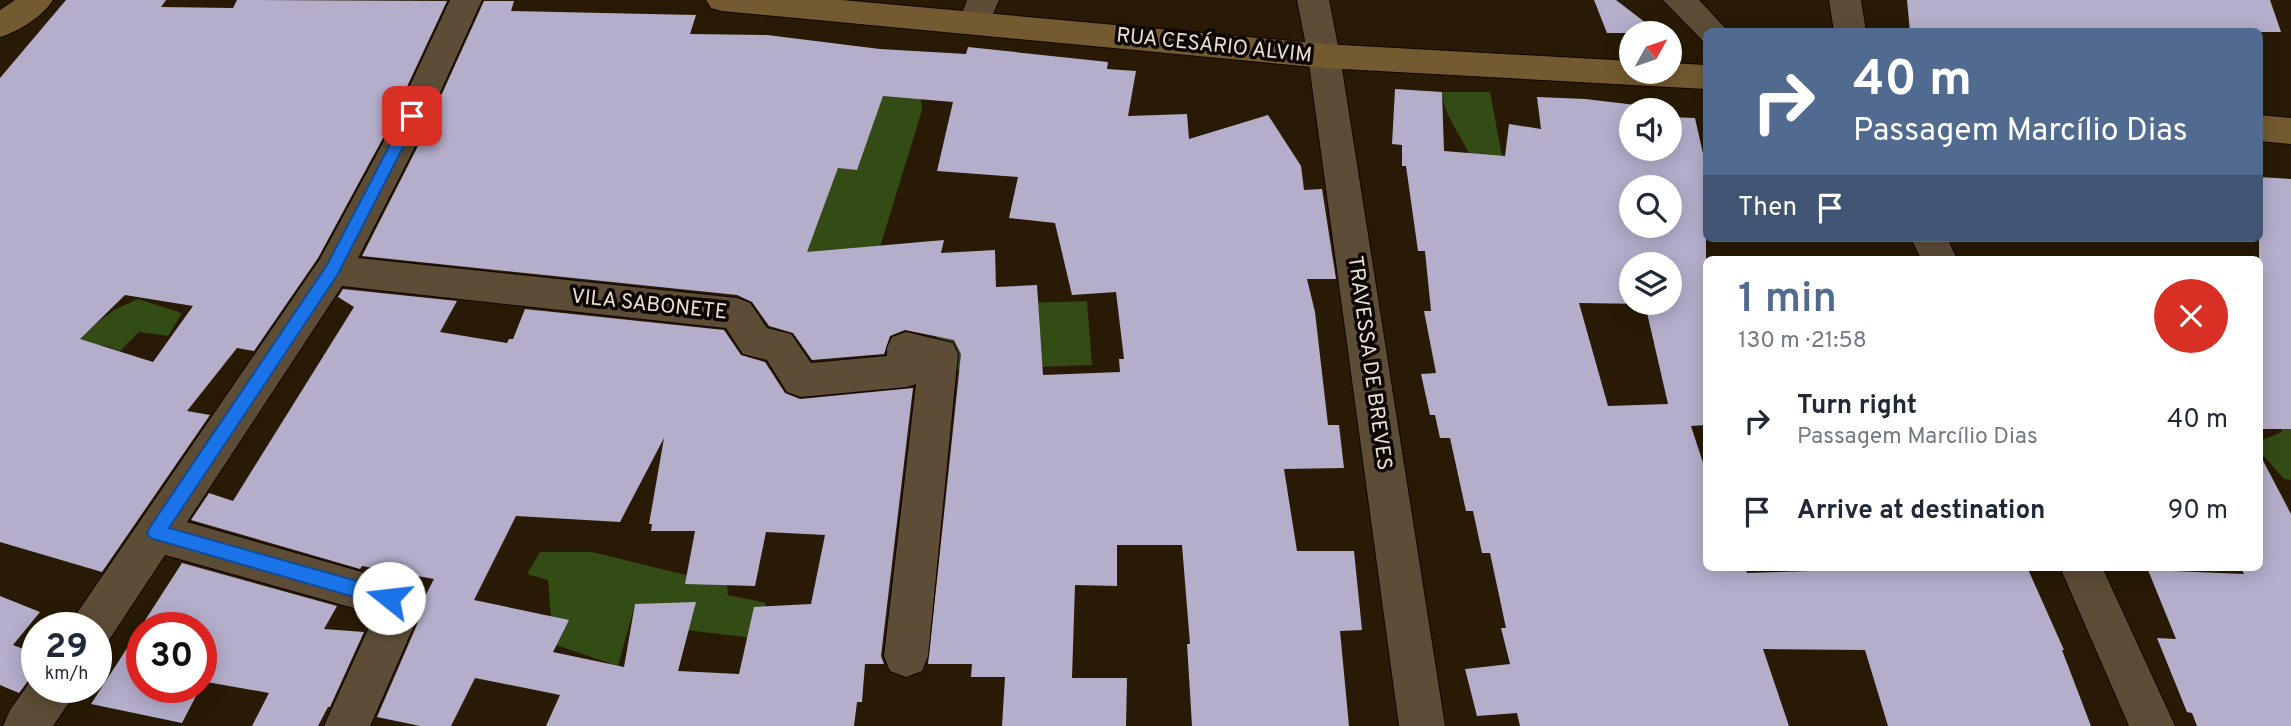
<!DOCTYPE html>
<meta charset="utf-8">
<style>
:root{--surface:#fff;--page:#f6f6f7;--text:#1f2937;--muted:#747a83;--accent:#506a90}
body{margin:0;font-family:Overpass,sans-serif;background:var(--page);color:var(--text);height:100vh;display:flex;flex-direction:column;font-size:26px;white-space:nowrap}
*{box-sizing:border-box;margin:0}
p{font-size:23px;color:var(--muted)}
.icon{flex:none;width:38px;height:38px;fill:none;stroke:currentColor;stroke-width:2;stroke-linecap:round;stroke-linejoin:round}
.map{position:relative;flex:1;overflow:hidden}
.sheet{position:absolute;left:1703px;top:256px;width:560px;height:315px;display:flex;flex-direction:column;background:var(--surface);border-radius:10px;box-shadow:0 4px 18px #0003}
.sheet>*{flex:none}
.top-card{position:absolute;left:1703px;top:28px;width:560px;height:214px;border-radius:10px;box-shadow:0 4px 18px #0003;background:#506a90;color:#fff;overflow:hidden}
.needle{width:46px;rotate:50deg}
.buttons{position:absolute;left:1619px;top:21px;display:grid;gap:14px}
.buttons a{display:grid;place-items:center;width:63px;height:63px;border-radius:50%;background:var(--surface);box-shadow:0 4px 18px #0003;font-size:35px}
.speed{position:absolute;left:21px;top:612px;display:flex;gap:14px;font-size:35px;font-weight:700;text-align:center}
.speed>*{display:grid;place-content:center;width:91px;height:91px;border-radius:50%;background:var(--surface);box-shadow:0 4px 18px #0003;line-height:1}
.speed small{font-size:18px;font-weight:400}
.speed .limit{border:10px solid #d22;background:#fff;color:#111}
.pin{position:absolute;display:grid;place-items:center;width:60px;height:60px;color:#fff;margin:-30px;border-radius:14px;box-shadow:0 4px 10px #0006}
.me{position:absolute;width:77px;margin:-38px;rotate:286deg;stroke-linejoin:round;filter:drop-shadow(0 0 5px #0008)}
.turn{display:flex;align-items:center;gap:24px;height:147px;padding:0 35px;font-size:32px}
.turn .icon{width:91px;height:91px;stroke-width:2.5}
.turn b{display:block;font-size:49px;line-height:60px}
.then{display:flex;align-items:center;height:66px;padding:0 35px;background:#0003;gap:14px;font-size:26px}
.round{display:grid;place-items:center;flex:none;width:74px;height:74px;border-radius:37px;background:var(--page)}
.head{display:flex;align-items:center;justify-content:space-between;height:119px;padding:0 35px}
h1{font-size:42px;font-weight:600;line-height:52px;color:var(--accent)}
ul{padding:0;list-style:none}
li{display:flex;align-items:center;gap:21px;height:91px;padding:0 35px}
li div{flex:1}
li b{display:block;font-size:26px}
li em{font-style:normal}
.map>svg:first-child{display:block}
</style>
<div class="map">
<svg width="2291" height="726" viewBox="0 0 2291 726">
<rect width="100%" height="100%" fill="#281a04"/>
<g fill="#334b15">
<path d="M1442 92H1490L1502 156 1550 163 1469 153C1459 133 1443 113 1442 92Z"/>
<polygon points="920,93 922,110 880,247 807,261 784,254 795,229 815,231 865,94"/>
<polygon points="138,299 182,313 168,336 139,332 120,351 102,345 92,359 64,327 93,326 114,310"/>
<polygon points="1087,301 1092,365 948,370 926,306"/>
<polygon points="2273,409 2291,409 2291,480 2284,479 2260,452 2262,440 2282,432"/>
<polygon points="540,552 592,552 727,585 728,595 766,603 762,639 669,628 635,604 618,666 553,644 548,580 527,574"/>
</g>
<g fill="#b4aecb" fill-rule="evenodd">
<path d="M66 0H166L161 7 233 8 237 0 447 1 383 138 318 258 254 351 237 348 187 411 210 415 102 572 0 542V78ZM125 295 193 306 153 362 80 339Z"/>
<polygon points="1594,0 1616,0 1659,33 1607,33"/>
<polygon points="1907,0 2270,0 2281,32 1910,32"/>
<path d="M484 1H514L511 11 696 15 690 34 767 35 880 49 966 54 968 47 1108 62 1107 69 1136 71 1128 116 1187 114 1189 139 1268 115 1301 166 1304 190 1322 189 1336 279H1307L1315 312 1328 425H1339L1344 468 1284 469 1297 551H1354L1362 630 1340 631 1349 726H1192L1187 644H1190L1182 545H1117V586L1075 585 1072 678H1127L1126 726H1002L1005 677H971L972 664H928L961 354 954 340 905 330 890 336 884 354 812 360 793 333 769 326 752 302 737 295 362 256 421 140ZM883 96 953 102 937 171 1018 177 1009 218 1055 223 1072 295 1116 292 1124 359H1119L1120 372 1043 375 1037 285 996 287 995 250 941 253 944 240 807 252 838 168 857 170Z"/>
<path d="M1395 89 1442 92 1444 151 1505 156 1509 124 1541 129 1537 97 1585 99 1636 105V110H1631V149H1670V117L1695 118 1706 167V425L1691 426 1706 472V567H1745L1747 573 1813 571 1811 567H2027L2064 650H2062L2091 726H1888L1865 650 1763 649 1789 726H1520L1517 713 1477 716 1465 669 1510 664 1501 628H1506L1490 553H1482L1473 511H1466L1450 438H1440L1435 415H1430L1421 374 1436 373 1424 311H1431L1425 251H1418L1406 166H1402V145L1392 144ZM1631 187H1670V226H1631ZM1631 264H1670V303H1631ZM1579 303 1645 304 1668 404 1608 406Z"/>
<polygon points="2259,177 2291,179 2291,429 2259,429"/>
<path d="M343 289 457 301 440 332 507 343 509 339H513L525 309 724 330 741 355 765 362 785 393 800 399 913 388 881 656 884 664H865L862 702H857L854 726H546L560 695 475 678 451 726H420L377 717 422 613 420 606 434 579 362 566 360 569 191 520 209 493 233 501 354 307 338 297ZM664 438 649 524H652L651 531H695L685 584 755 586 766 532 825 535 811 604 754 607 739 674 678 671 696 602 635 604 624 667 553 652 569 620 474 600 516 516 620 522Z"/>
<polygon points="2259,453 2291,514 2291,726 2197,726 2192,713 2187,712 2157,638 2176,639 2148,570 2244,574 2241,567 2259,567"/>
<polygon points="182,563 337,606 324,629 364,632 330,707 328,707 318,726 252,726 269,693 201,681 201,628 142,628 142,688 167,688 197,694 182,723 91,704"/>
<polygon points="0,596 40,612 13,645 37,654 37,669 19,693 0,685"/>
</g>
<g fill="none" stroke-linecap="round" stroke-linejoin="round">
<g stroke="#110500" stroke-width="2">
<g id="street">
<polygon points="450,0 482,0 419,139 358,258 737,298 750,303 767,328 791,334 811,363 887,356 887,348 892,337 906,332 953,343 958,354 928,656 922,671 906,677 890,671 884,656 916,384 907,387 801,397 787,392 767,360 743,354 726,328 342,286 187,522 404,584 420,612 370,726 324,726 375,614 165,555 107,643 96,647 96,628 70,628 77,613 320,259 385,139"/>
<polygon points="967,0 999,0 986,30 975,33 964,30 959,22"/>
<polygon points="1297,0 1329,0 1340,56 1445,726 1399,726 1308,56"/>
<polygon points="1663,0 1699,0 1729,32 1706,32 1706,41 1702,40"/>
<polygon points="1829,0 1861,0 1866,32 1834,32"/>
<polygon points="1911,238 1947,238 1957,259 1921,259"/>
<polygon points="2060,567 2102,567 2175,726 2129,726"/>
<polygon points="37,672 37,688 74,688 68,704 53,726 3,726 10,710"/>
</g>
</g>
<g stroke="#110500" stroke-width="2">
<g id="secondary">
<path d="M15 0H53C43 16 18 32 0 37V10Z"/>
<polygon points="706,0 842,0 1324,44 1631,61 1631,72 1670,72 1670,63 1706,65 1706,89 1324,68 722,11 711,8"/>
<polygon points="2259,115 2291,118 2291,144 2259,141"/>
</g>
</g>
<use href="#street" fill="#5d4d36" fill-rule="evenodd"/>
<use href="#secondary" fill="#745a30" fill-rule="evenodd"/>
</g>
<polygon fill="#1a73e8" stroke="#114b97" stroke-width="2" points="412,111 419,116 338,274 169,528 389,590 395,592 398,598 395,604 389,607 150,538 147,533 150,527 327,265 405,116"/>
<g text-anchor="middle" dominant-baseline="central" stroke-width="7" stroke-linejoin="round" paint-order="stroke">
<g font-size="21" fill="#ebe1d3" stroke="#0c0601">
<text transform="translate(1214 46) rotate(6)">RUA CESÁRIO ALVIM</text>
<text transform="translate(649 305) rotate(6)">VILA SABONETE</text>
<text transform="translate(1369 363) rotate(82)">TRAVESSA DE BREVES</text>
</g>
</g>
</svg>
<div class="buttons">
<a><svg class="needle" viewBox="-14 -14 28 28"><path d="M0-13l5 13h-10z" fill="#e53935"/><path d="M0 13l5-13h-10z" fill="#747a83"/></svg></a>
<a><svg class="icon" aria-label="sound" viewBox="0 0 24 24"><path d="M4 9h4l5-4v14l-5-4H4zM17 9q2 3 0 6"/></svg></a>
<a><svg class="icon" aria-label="search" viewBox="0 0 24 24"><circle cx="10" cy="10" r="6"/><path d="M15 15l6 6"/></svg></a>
<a><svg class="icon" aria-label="layers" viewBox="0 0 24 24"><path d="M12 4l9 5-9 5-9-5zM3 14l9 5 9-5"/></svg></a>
</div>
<div class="speed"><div>29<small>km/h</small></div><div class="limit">30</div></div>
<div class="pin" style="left:412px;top:116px;background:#d93025"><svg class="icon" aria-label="arrive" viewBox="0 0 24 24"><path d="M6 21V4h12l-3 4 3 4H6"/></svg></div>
<svg class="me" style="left:389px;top:598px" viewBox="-20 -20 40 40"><circle r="19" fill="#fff"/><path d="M0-13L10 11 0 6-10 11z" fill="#1a73e8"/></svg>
<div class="top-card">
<div class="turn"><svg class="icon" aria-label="right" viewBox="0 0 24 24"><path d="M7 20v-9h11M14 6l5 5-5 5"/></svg><div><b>40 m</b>Passagem Marcílio Dias</div></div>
<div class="then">Then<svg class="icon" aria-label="arrive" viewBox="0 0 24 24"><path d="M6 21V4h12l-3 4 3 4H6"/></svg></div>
</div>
<section class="sheet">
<div class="head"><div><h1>1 min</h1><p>130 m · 21:58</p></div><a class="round" style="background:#d93025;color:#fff"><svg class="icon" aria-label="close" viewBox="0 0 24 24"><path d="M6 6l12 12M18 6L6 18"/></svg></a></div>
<ul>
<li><svg class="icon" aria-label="right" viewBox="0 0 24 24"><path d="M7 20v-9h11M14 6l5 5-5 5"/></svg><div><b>Turn right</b><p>Passagem Marcílio Dias</p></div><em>40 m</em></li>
<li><svg class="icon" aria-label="arrive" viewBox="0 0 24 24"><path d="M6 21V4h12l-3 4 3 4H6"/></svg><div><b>Arrive at destination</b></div><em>90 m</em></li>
</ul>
</section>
</div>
